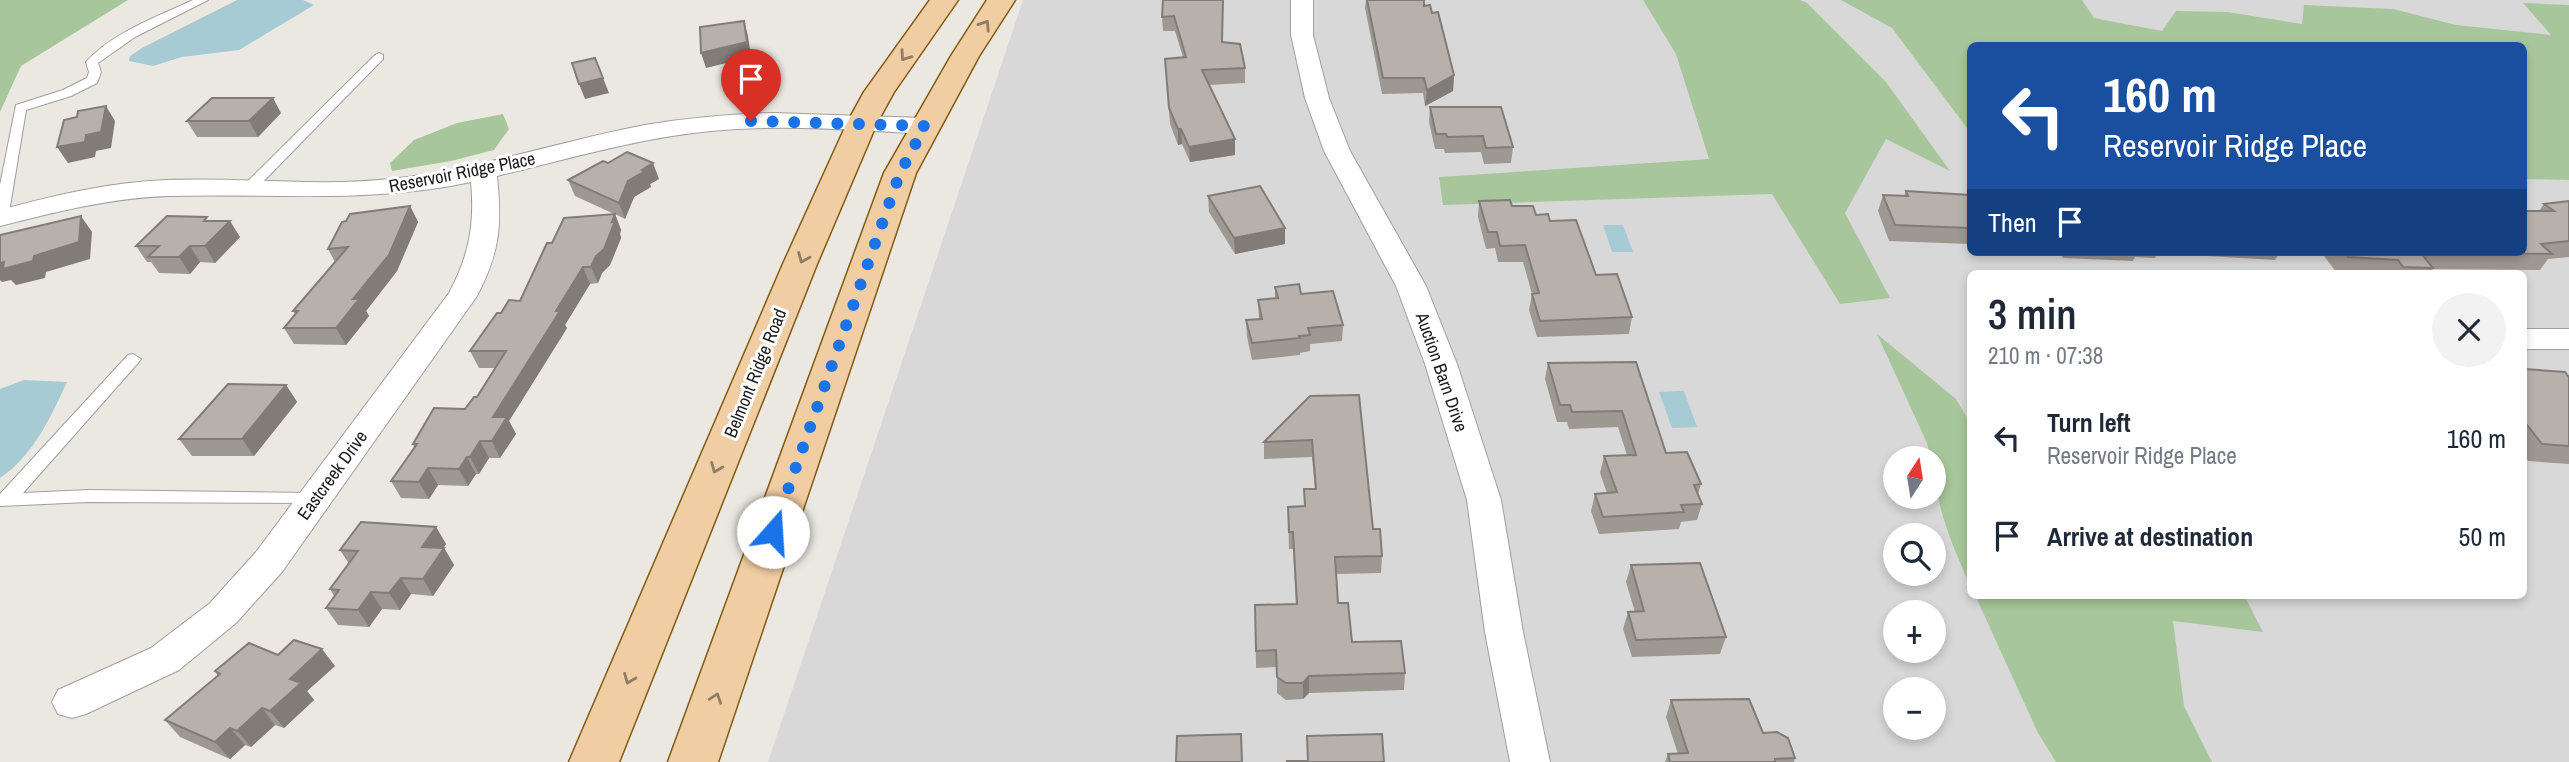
<!DOCTYPE html>
<meta charset="utf-8">
<style>
:root{--surface:#fff;--page:#f2f2f3;--text:#1f2937;--muted:#747a83}
body{margin:0;font-family:"Archivo Narrow",sans-serif;background:var(--page);color:var(--text);height:100vh;display:flex;flex-direction:column;font-size:26px;white-space:nowrap}
*{box-sizing:border-box;margin:0}
p{font-size:23px;color:var(--muted)}
.icon{flex:none;width:38px;height:38px;fill:none;stroke:currentColor;stroke-width:2;stroke-linecap:round;stroke-linejoin:round}
.map{position:relative;flex:1;overflow:hidden}
.panel{position:absolute;left:1967px;top:270px;width:560px;height:329px;display:flex;flex-direction:column;background:var(--surface);border-radius:10px;box-shadow:0 4px 10px #0003}
.panel>*{flex:none}
.top-card{position:absolute;left:1967px;top:42px;width:560px;height:214px;border-radius:10px;box-shadow:0 4px 10px #0003;background:#1a4fa0;color:#fff;overflow:hidden}
.needle{width:46px;rotate:12deg}
.tools{position:absolute;left:1883px;top:446px;display:grid;gap:14px}
.tools a{display:grid;place-items:center;width:63px;height:63px;border-radius:50%;background:var(--surface);box-shadow:0 4px 10px #0003;font-size:35px}
.pin{position:absolute;display:grid;place-items:center;width:60px;height:60px;color:#fff;margin:-72px -30px;border-radius:50% 50% 50% 0;rotate:-45deg;box-shadow:0 0 7px #0007}
.pin .icon{rotate:45deg}
.me{position:absolute;width:77px;margin:-38px;rotate:19deg;stroke-linejoin:round;filter:drop-shadow(0 0 5px #0008)}
.turn{display:flex;align-items:center;gap:24px;height:147px;padding:0 21px;font-size:32px}
.turn .icon{width:91px;height:91px;stroke-width:2.5}
.turn b{display:block;font-size:49px;line-height:60px}
.then{display:flex;align-items:center;height:66px;padding:0 21px;background:#0003;gap:14px;font-size:26px}
.round{display:grid;place-items:center;flex:none;width:74px;height:74px;border-radius:37px;background:var(--page)}
.headline{display:flex;align-items:center;justify-content:space-between;height:119px;padding:0 21px}
h1{font-size:42px;font-weight:600;line-height:52px}
ul{padding:0;list-style:none}
li{display:flex;align-items:center;gap:21px;height:98px;padding:0 21px}
li div{flex:1}
li b{display:block;font-size:26px}
li em{font-style:normal}
.map>svg:first-child{display:block}
</style>
<div class="map">
<svg width="2569" height="762" viewBox="0 0 2569 762">
<rect width="100%" height="100%" fill="#ebe8e2"/>
<path fill="#d9d8d8" fill-rule="evenodd" d="M1023 0H2569V762H768ZM1970 46H2524V252H1970ZM1970 273H2524V595H1970ZM1895 458H1934V497H1895ZM1895 536H1934V574H1895ZM1895 612H1934V651H1895ZM1895 690H1934V728H1895Z"/>
<g fill="#a8c69b">
<polygon points="0,0 128,0 21,66 0,112"/>
<polygon points="1643,0 1800,0 1807,3 1886,82 1950,171 1886,139 1845,213 1890,298 1840,304 1772,194 1443,205 1439,177 1709,159 1676,54"/>
<polygon points="1841,0 2082,0 2094,18 2162,31 2176,11 2228,12 2302,24 2304,5 2393,9 2456,25 2551,35 2523,3 2569,5 2569,180 2524,179 2524,46 1970,46 1970,132 1892,28"/>
<polygon points="503,114 509,129 494,150 451,161 392,171 390,163 414,140 457,123"/>
<path d="M1877 334 1956 399 1970 423V585C1952 545 1934 504 1934 458H1931L1927 443Z"/>
<polygon points="1975,595 2244,595 2263,632 2173,621 2184,706 2212,762 2056,762 2038,733"/>
</g>
<g fill="#a7cbd4">
<polygon points="237,0 303,0 314,5 239,50 182,57 153,66 129,61 130,56 142,48"/>
<polygon points="1603,225 1623,225 1633,252 1612,252"/>
<path d="M24 380 67 382C50 418 34 455 0 478V389Z"/>
<polygon points="1678,391 1684,391 1697,427 1672,428 1659,392"/>
</g>
<g fill="none" stroke-linecap="round" stroke-linejoin="round">
<g stroke="#9f9f9f" stroke-width="2">
<g id="service">
<path d="M193 0H208L135 37 98 63 101 72 97 83 71 96 26 110 8 218 0 222V185L16 105 63 90 87 78 89 72 86 62C113 32 157 17 193 0Z"/>
<polygon points="379,53 383,55 383,59 254,191 244,191 244,185 375,55"/>
<polygon points="133,354 141,359 138,363 23,493 88,490 315,493 321,495 324,499 321,503 88,502 0,506 0,494 128,355"/>
</g>
</g>
<g stroke="#9f9f9f" stroke-width="2">
<g id="minor">
<polygon points="1291,0 1313,0 1313,35 1329,98 1350,151 1426,286 1457,364 1501,500 1523,632 1550,762 1510,762 1485,632 1467,500 1425,364 1396,286 1324,151 1305,98 1291,35"/>
<path d="M772 113 925 118 934 121 938 126 934 131 925 134C854 130 782 124 711 131 638 138 568 159 497 176 502 225 500 252 477 296L282 572 236 623 179 670 86 714 72 718 58 714 52 702 58 690 151 648 210 603 256 552 449 293C469 256 475 224 471 182 370 204 270 193 168 196 110 198 55 212 0 226V210C55 195 110 182 167 180 242 177 316 187 390 179 477 170 560 141 645 125 687 118 729 114 772 113Z"/>
<rect x="2524" y="329" width="45" height="20"/>
</g>
</g>
<g stroke="#815b11" stroke-width="3">
<g id="primary">
<polygon points="930,0 958,0 894,92 877,123 817,264 619,762 569,762 783,264 847,123 864,92"/>
<polygon points="987,0 1015,0 979,56 916,173 718,762 668,762 884,173 951,56"/>
</g>
</g>
<use href="#service" fill="#fff" fill-rule="evenodd"/>
<use href="#minor" fill="#fff" fill-rule="evenodd"/>
<use href="#primary" fill="#f0cda2" fill-rule="evenodd"/>
</g>
<g fill="#9e9893">
<polygon points="1163,0 1223,42 1245,68 1245,83 1209,85 1235,155 1190,162 1182,144 1178,145 1170,124 1165,59 1183,57 1175,31 1163,31 1162,17"/>
<polygon points="1366,0 1424,0 1424,6 1432,13 1454,75 1453,91 1425,106 1423,93 1382,94 1365,8"/>
<polygon points="1430,107 1513,147 1511,163 1484,164 1481,152 1445,153 1444,149 1435,149 1429,122"/>
<polygon points="281,113 258,137 197,137 187,121"/>
<polygon points="659,179 650,184 651,187 634,197 625,219 615,214 621,230 620,234 621,238 610,265 602,273 598,283 590,284 565,325 567,328 509,421 516,434 500,458 489,458 479,474 476,474 468,486 438,485 429,499 401,498 391,481 414,448 413,444 465,409 477,397 495,368 479,368 470,351 501,313 520,301 552,243 614,214 575,196 568,180"/>
<polygon points="1906,191 1970,195 1970,240 1968,244 1889,241 1878,211 1883,195 1904,196"/>
<polygon points="1208,196 1285,244 1235,254 1209,212"/>
<polygon points="1479,201 1512,206 1550,221 1632,317 1629,334 1537,337 1529,310 1532,294 1523,262 1498,262 1495,248 1486,249 1478,217"/>
<polygon points="2569,201 2569,257 2548,259 2540,270 2433,269 2430,273 2337,273 2321,252 2524,252 2539,211 2544,204"/>
<polygon points="410,206 418,222 397,271 366,311 369,316 346,345 294,344 284,328 295,314 293,311 335,262 328,249 346,221"/>
<polygon points="209,221 240,237 215,263 200,262 190,274 159,273 151,262 147,262 136,246"/>
<polygon points="2060,252 2158,252 2155,258 2135,257 2133,261 2063,258"/>
<polygon points="2204,252 2280,252 2275,260 2207,256"/>
<polygon points="1275,287 1301,294 1343,325 1342,341 1310,344 1310,351 1300,353 1300,355 1252,360 1247,337 1246,320 1259,319 1258,300 1275,299"/>
<polygon points="1636,362 1666,453 1701,484 1698,494 1702,504 1697,520 1681,522 1679,529 1599,534 1591,511 1595,494 1607,493 1600,473 1604,456 1627,455 1618,427 1569,429 1567,422 1557,422 1545,379 1548,363"/>
<polygon points="2524,369 2569,377 2569,464 2528,461 2524,455"/>
<polygon points="286,385 297,402 254,456 192,456 179,439"/>
<polygon points="1310,396 1373,529 1382,556 1381,573 1336,574 1338,603 1352,642 1405,673 1404,690 1309,693 1303,699 1286,700 1277,693 1277,667 1256,668 1255,605 1296,604 1293,549 1289,549 1288,507 1304,506 1304,489 1315,489 1312,457 1264,459 1264,442"/>
<polygon points="436,527 446,544 443,548 444,548 454,565 433,596 411,594 400,610 382,609 369,627 338,625 326,608 334,596 330,589 349,564 340,550"/>
<polygon points="1631,565 1726,637 1720,654 1632,657 1623,629 1628,612 1635,612 1626,582"/>
<polygon points="278,655 335,666 307,691 314,700 284,728 275,725 251,747 245,745 230,759 180,737 165,720 218,676 215,671"/>
<polygon points="1671,700 1763,733 1795,758 1794,762 1665,762 1668,754 1678,754 1666,717"/>
</g>
<g fill="#817c78">
<polygon points="744,21 748,36 751,57 706,68 701,53"/>
<polygon points="1454,75 1453,91 1425,106 1427,90"/>
<polygon points="603,78 609,93 585,99 579,84"/>
<polygon points="273,98 281,113 258,137 249,121"/>
<polygon points="106,106 115,121 111,148 96,151 95,157 68,163 57,147 86,135"/>
<polygon points="1178,129 1181,129 1182,144 1178,145"/>
<polygon points="1235,139 1235,155 1190,162 1189,147"/>
<polygon points="653,163 659,179 650,184 651,187 634,197 625,219 619,203 628,181 642,170"/>
<polygon points="410,206 418,222 397,271 366,311 369,316 346,345 336,328"/>
<polygon points="615,214 621,230 620,234 621,238 610,265 602,273 598,283 591,267"/>
<polygon points="81,216 92,232 90,259 46,272 45,278 16,285 11,280 2,282 0,280 0,263 34,256"/>
<polygon points="230,221 240,237 215,263 205,246"/>
<polygon points="1285,228 1285,244 1235,254 1234,238"/>
<polygon points="190,246 200,262 190,274 179,257"/>
<polygon points="583,267 590,284 565,325 567,328 509,421 516,434 500,458 492,441 493,417"/>
<polygon points="286,385 297,402 254,456 242,439"/>
<polygon points="480,441 489,458 479,474 470,457"/>
<polygon points="467,457 476,474 468,486 459,469"/>
<polygon points="428,468 438,485 429,499 419,482"/>
<polygon points="436,527 446,544 432,564 422,547"/>
<polygon points="444,548 454,565 433,596 423,579"/>
<polygon points="401,578 411,594 400,610 389,593"/>
<polygon points="371,592 382,609 369,627 358,610"/>
<polygon points="322,649 335,666 307,691 314,700 284,728 270,711 290,679"/>
<polygon points="1309,676 1309,693 1303,699 1303,683"/>
<polygon points="262,708 275,725 251,747 237,731"/>
<polygon points="230,728 245,745 230,759 215,742"/>
</g>
<g fill="#b8b1ab" stroke="#817c78" stroke-width="2">
<polygon points="1163,0 1223,0 1222,42 1240,44 1245,68 1202,70 1235,139 1189,147 1181,129 1178,129 1169,108 1165,59 1186,57 1174,16 1162,17"/>
<polygon points="1367,0 1424,0 1424,6 1430,5 1432,13 1438,12 1454,75 1427,90 1424,78 1383,78"/>
<polygon points="744,21 747,42 701,53 700,27"/>
<polygon points="595,58 603,78 579,84 572,63"/>
<polygon points="212,98 273,98 249,121 187,121"/>
<polygon points="106,106 101,132 86,135 85,142 57,147 64,120 77,117 78,111"/>
<polygon points="1430,107 1501,107 1513,147 1486,148 1483,136 1447,137 1446,134 1436,134"/>
<polygon points="627,152 653,163 642,170 645,171 628,181 619,203 568,180 603,161 608,163"/>
<polygon points="1260,186 1285,228 1234,238 1208,196"/>
<polygon points="1906,191 1970,195 1970,228 1895,225 1883,195 1908,196"/>
<polygon points="1510,200 1512,206 1533,206 1536,215 1548,214 1550,221 1576,220 1596,275 1617,274 1632,317 1540,321 1532,294 1539,293 1525,245 1500,246 1497,232 1488,232 1479,201"/>
<polygon points="2569,201 2569,241 2541,244 2552,254 2420,252 2433,268 2403,267 2398,260 2348,257 2344,252 2524,252 2524,211 2554,211 2544,204"/>
<polygon points="410,206 389,255 353,299 359,299 336,328 284,328 298,311 293,311 348,247 328,249 342,222 346,221 350,214"/>
<polygon points="615,214 612,222 615,221 604,249 596,256 591,267 583,267 556,311 560,311 493,417 507,417 492,441 480,441 470,457 467,457 459,469 428,468 419,482 391,481 417,444 413,444 434,408 465,409 474,397 477,397 506,351 470,351 497,313 501,313 509,300 520,301 547,243 552,243 564,218"/>
<polygon points="81,216 79,242 34,256 33,261 3,269 4,262 0,263 0,235"/>
<polygon points="167,216 207,217 204,221 230,221 205,246 190,246 179,257 148,257 159,246 136,246"/>
<polygon points="1299,284 1301,294 1333,291 1343,325 1308,328 1310,335 1299,336 1300,338 1252,343 1246,320 1262,319 1258,300 1278,298 1275,287"/>
<polygon points="1636,362 1666,453 1687,452 1701,484 1694,485 1702,504 1681,505 1684,512 1603,517 1595,494 1617,492 1604,456 1636,455 1622,411 1572,412 1570,405 1560,405 1548,363"/>
<polygon points="2524,369 2565,372 2569,377 2569,446 2542,444 2524,421"/>
<polygon points="228,384 286,385 242,439 179,439"/>
<polygon points="1359,395 1373,529 1380,529 1382,556 1335,557 1338,603 1348,603 1352,642 1401,641 1405,673 1309,676 1303,683 1286,683 1277,677 1276,650 1256,651 1255,605 1297,604 1293,532 1289,532 1288,507 1305,506 1304,489 1316,489 1312,440 1264,442 1310,396"/>
<polygon points="361,522 436,527 422,547 444,548 423,579 401,578 389,593 371,592 358,610 326,608 339,590 330,589 358,551 340,550"/>
<polygon points="1700,563 1726,637 1636,640 1628,612 1644,611 1631,565"/>
<polygon points="294,640 322,649 290,679 301,683 270,711 262,708 237,731 230,728 215,742 165,720 220,674 215,671 249,643 278,655"/>
<polygon points="1749,699 1763,733 1777,732 1788,738 1795,758 1775,759 1775,762 1670,762 1668,754 1688,753 1671,700"/>
<polygon points="1241,734 1242,762 1176,762 1177,736"/>
<polygon points="1382,734 1384,762 1287,762 1287,761 1308,761 1307,736"/>
</g>
<defs><path id="oneway-chevron" d="M-2-3.5L2.5 0L-2 3.5" fill="none" stroke-width="1.6" stroke-linecap="round" stroke-linejoin="round" transform="scale(1.75)"/></defs>
<g stroke="#907d65">
<use href="#oneway-chevron" transform="translate(985 25) rotate(-57)"/>
<use href="#oneway-chevron" transform="translate(905 56) rotate(125)"/>
<use href="#oneway-chevron" transform="translate(803 258) rotate(113)"/>
<use href="#oneway-chevron" transform="translate(716 468) rotate(112)"/>
<use href="#oneway-chevron" transform="translate(629 679) rotate(112)"/>
<use href="#oneway-chevron" transform="translate(716 698) rotate(-71)"/>
</g>
<g fill="none" stroke-linecap="round" stroke-linejoin="round">
<polyline stroke="#1a73e8" stroke-width="12" stroke-dasharray="0 21.6" points="751,121 925,126 900,173 773,532"/>
</g>
<g text-anchor="middle" dominant-baseline="central" stroke-width="6" stroke-linejoin="round" paint-order="stroke">
<g font-size="18" fill="#1b1b1b" stroke="#fff">
<text transform="translate(462 172) rotate(-11)">Reservoir Ridge Place</text>
<text transform="translate(1442 372) rotate(71)">Auction Barn Drive</text>
<text transform="translate(755 373) rotate(-68)">Belmont Ridge Road</text>
<text transform="translate(332 475) rotate(-54)">Eastcreek Drive</text>
</g>
</g>
</svg>
<div class="tools">
<a><svg class="needle" viewBox="-14 -14 28 28"><path d="M0-13l5 13h-10z" fill="#e53935"/><path d="M0 13l5-13h-10z" fill="#747a83"/></svg></a>
<a><svg class="icon" aria-label="search" viewBox="0 0 24 24"><circle cx="10" cy="10" r="6"/><path d="M15 15l6 6"/></svg></a>
<a>+</a>
<a>−</a>
</div>
<div class="pin" style="left:751px;top:121px;background:#d93025"><svg class="icon" aria-label="arrive" viewBox="0 0 24 24"><path d="M6 21V4h12l-3 4 3 4H6"/></svg></div>
<svg class="me" style="left:773px;top:532px" viewBox="-20 -20 40 40"><circle r="19" fill="#fff"/><path d="M0-13L10 11 0 6-10 11z" fill="#1a73e8"/></svg>
<div class="top-card">
<div class="turn"><svg class="icon" aria-label="left" viewBox="0 0 24 24"><path d="M17 20v-9H6M10 6l-5 5 5 5"/></svg><div><b>160 m</b>Reservoir Ridge Place</div></div>
<div class="then">Then<svg class="icon" aria-label="arrive" viewBox="0 0 24 24"><path d="M6 21V4h12l-3 4 3 4H6"/></svg></div>
</div>
<section class="panel">
<div class="headline"><div><h1>3 min</h1><p>210 m · 07:38</p></div><a class="round"><svg class="icon" aria-label="close" viewBox="0 0 24 24"><path d="M6 6l12 12M18 6L6 18"/></svg></a></div>
<ul>
<li><svg class="icon" aria-label="left" viewBox="0 0 24 24"><path d="M17 20v-9H6M10 6l-5 5 5 5"/></svg><div><b>Turn left</b><p>Reservoir Ridge Place</p></div><em>160 m</em></li>
<li><svg class="icon" aria-label="arrive" viewBox="0 0 24 24"><path d="M6 21V4h12l-3 4 3 4H6"/></svg><div><b>Arrive at destination</b></div><em>50 m</em></li>
</ul>
</section>
</div>
